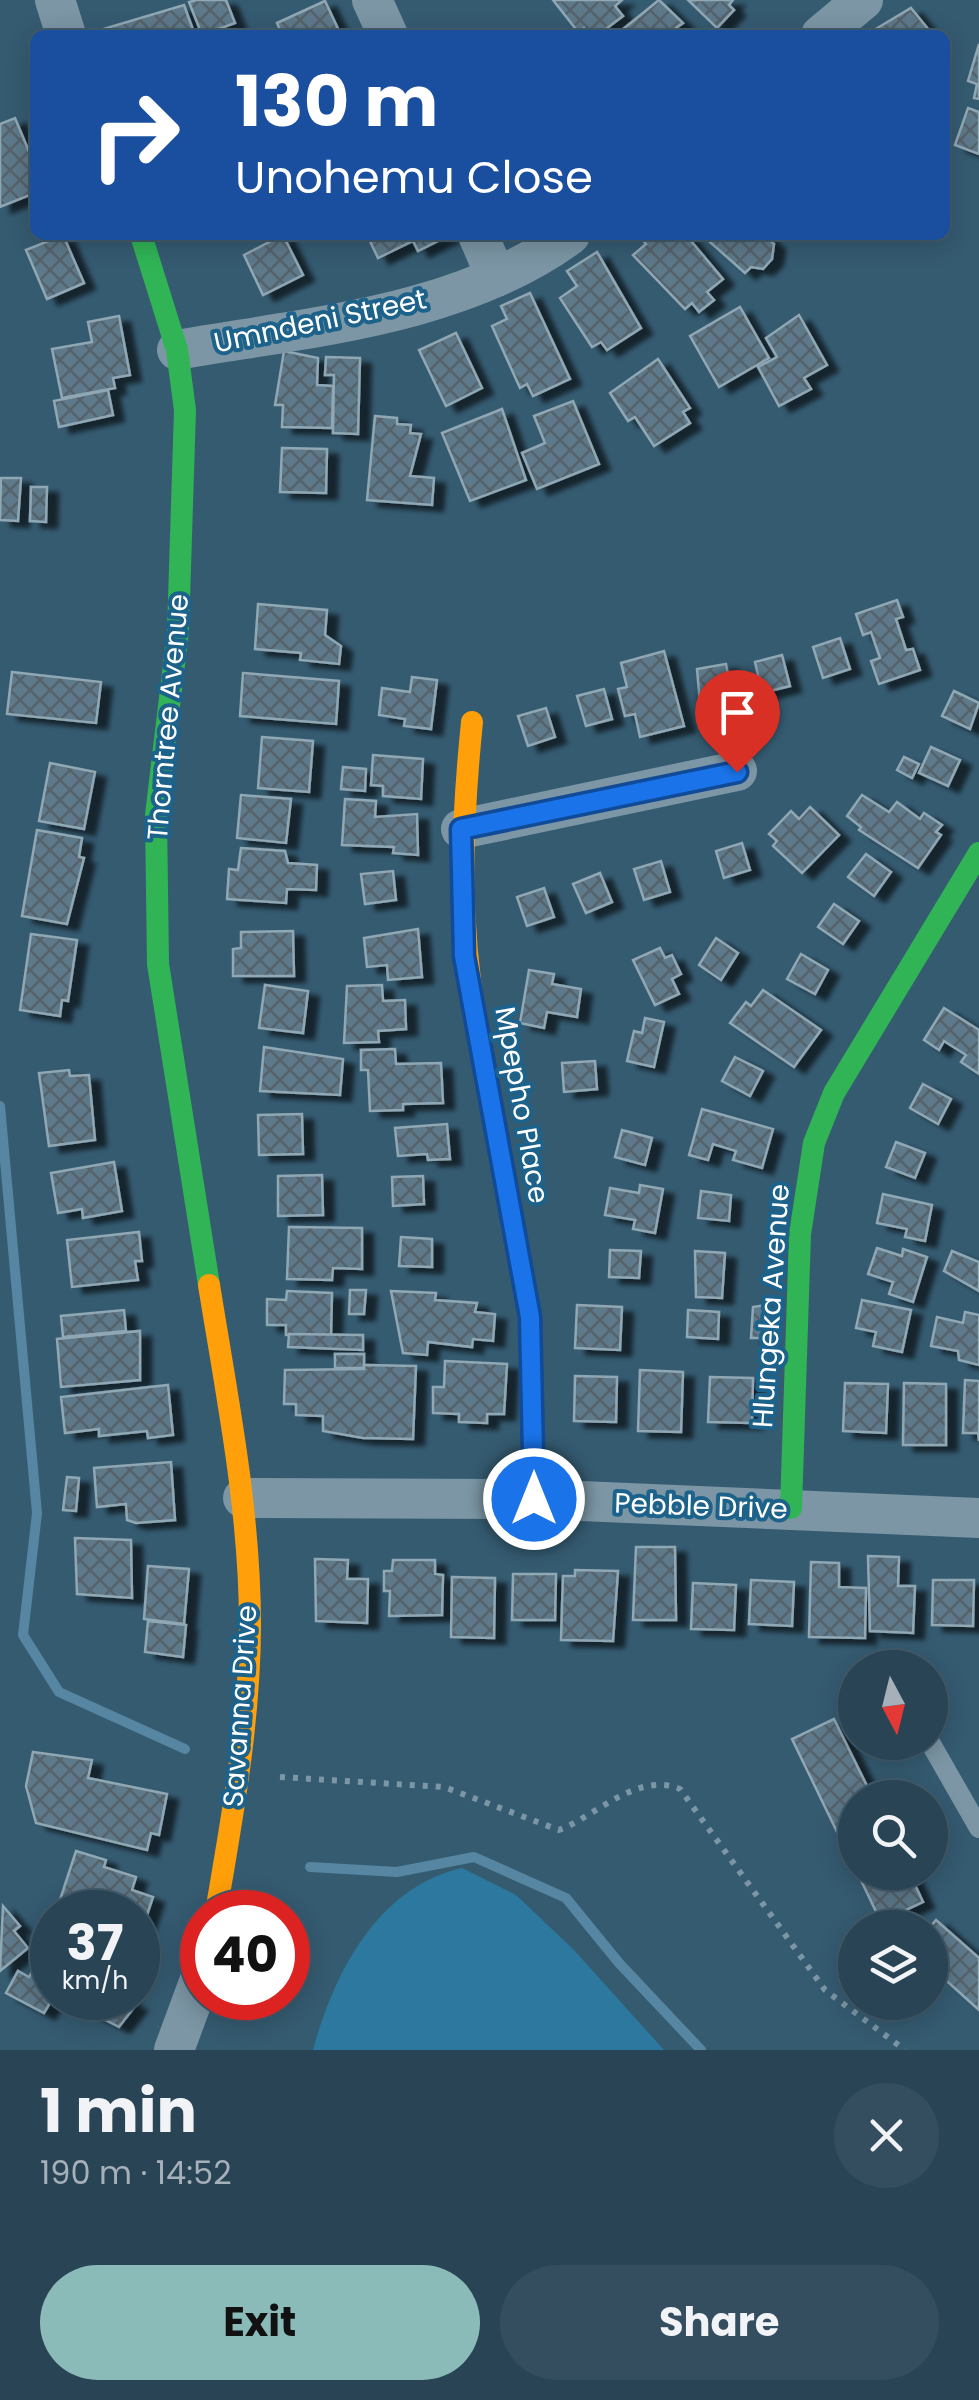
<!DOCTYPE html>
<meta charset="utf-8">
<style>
:root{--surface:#284455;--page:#344e5f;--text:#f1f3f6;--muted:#a5b0b9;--line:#445c6c;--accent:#8bbbb9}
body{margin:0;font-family:Poppins,sans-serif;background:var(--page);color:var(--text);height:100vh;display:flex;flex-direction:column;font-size:38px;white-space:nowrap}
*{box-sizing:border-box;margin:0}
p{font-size:32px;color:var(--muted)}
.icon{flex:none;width:55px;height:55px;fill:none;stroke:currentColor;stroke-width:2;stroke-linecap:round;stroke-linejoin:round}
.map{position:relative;height:2050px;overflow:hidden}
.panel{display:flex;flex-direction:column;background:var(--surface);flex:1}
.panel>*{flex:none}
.top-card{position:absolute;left:30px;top:30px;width:920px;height:210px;border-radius:15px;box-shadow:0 5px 25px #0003,0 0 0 2px var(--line);background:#1a4fa0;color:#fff;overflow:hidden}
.needle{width:65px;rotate:173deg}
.controls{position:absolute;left:838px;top:1650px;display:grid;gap:20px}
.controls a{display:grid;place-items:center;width:110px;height:110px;border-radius:50%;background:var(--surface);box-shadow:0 5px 25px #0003,0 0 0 2px var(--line);font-size:50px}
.speed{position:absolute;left:30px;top:1890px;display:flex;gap:20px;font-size:50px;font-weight:700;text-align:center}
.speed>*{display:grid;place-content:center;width:130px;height:130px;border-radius:50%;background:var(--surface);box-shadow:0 5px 25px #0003,0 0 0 2px var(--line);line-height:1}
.speed small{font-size:25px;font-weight:400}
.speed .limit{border:15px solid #d22;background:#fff;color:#111}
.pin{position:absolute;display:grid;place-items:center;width:85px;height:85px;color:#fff;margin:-102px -42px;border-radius:50% 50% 50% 0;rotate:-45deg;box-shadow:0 0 10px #0007}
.pin .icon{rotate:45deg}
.me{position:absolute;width:110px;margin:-55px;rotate:0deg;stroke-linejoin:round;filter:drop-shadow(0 0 8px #0008)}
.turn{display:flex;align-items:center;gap:35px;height:210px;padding:0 40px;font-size:45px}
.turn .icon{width:130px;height:130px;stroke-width:2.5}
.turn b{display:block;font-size:70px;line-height:85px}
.round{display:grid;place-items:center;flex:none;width:105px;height:105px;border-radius:52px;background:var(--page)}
.head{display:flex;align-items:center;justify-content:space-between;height:170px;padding:0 40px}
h1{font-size:60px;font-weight:700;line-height:75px}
.primary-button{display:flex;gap:20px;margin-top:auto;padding:20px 40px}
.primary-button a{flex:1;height:115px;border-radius:60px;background:var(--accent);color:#111;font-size:40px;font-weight:700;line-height:115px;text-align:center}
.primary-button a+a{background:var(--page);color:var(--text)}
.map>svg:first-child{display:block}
</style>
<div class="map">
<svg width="979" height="2050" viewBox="0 0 979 2050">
<defs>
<pattern id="building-cross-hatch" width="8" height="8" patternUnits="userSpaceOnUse" patternTransform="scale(2.5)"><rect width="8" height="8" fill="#5d798a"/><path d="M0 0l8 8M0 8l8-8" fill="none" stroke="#54626b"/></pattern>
<filter id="shadow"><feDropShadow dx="11" dy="6" stdDeviation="2.5" flood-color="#0009"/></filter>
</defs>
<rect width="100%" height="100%" fill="#355b71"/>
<path fill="#2d789f" d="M462 1868 516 1895 573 1949 664 2050H313C334 1972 378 1887 462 1868Z"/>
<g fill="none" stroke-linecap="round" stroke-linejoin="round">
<g stroke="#5686a1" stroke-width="10">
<polyline points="0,1106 37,1513 23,1635 59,1692 185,1749"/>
<polyline points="310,1867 397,1872 474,1857 566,1898 619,1963 701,2050"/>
</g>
</g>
<g fill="url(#building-cross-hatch)" stroke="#90a7b4" stroke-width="2.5" filter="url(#shadow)">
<polygon points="196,0 226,0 235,23 202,35 189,2"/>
<polygon points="553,0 622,0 615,6 623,16 598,35 590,35 584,28 579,33"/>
<polygon points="659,0 683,23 676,28 682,35 626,35 622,30"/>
<polygon points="688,0 733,0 729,5 734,10 717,28"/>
<polygon points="325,1 341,35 282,35 277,23"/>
<polygon points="184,5 195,35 102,35 100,30"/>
<polygon points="911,8 933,35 878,35 874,30"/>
<polygon points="979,44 979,99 974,98 977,84 968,81"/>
<polygon points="968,108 979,112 979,154 955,145"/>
<polygon points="15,118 35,166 35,193 0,207 0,124"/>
<polygon points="63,235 84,283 47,299 26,250"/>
<polygon points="283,235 303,275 263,295 244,255"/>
<polygon points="367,235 447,235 448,236 418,251 413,241 378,258"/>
<polygon points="638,235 686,235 723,279 707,292 714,300 699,312 692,303 685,309 633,255 646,244"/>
<polygon points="702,235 765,235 774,244 772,259 763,269 751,267 745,273"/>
<polygon points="597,252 641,328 607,350 601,342 592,347 560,298 577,286 567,271"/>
<polygon points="530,293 570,379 533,396 527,384 520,388 492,326 507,319 501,306"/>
<polygon points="740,307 769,358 719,387 690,336"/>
<polygon points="799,315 827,365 804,378 811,389 779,406 758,367 777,357 766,338"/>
<polygon points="119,316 130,375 113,378 115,388 62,398 52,349 92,342 88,322"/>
<polygon points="456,333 482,388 446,406 419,350"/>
<polygon points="284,351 318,358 317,385 333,386 332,428 282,427 283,405 275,405"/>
<polygon points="326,357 360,358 358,434 333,433 334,375 325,375"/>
<polygon points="658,359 690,408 683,412 690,423 654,446 635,417 628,421 610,393"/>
<polygon points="108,390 113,415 59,427 54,401"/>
<polygon points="573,401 599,464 537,489 522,453 545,443 534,416"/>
<polygon points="502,409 526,480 470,501 442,433"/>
<polygon points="375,416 397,418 397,424 411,425 410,433 421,434 410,476 434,478 432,505 367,500"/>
<polygon points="282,448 327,449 326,493 280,492"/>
<polygon points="1,478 21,478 18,521 0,520"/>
<polygon points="31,487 47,487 46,522 30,521"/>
<polygon points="897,600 903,617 896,619 906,650 913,649 920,670 879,684 871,661 880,658 871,632 863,635 856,614"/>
<polygon points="258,604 327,610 325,635 341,646 339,664 300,660 301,653 255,649"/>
<polygon points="840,638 850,669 823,678 813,647"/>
<polygon points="664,651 684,726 640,737 635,714 625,716 618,689 627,687 621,663"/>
<polygon points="782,655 790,686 762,693 755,662"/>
<polygon points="726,664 731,691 739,690 744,717 702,725 697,669"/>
<polygon points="12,672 101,682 96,723 7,714"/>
<polygon points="243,673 339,681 336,724 240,716"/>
<polygon points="412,677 437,680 431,729 404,726 405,719 379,715 382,688 410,692"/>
<polygon points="604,689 612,719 586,726 577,696"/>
<polygon points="954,691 979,703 970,729 942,716"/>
<polygon points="546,708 555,737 528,746 518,716"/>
<polygon points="262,737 313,741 309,792 258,788"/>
<polygon points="931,747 960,760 948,786 919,773"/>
<polygon points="373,755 423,759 421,799 383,796 383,786 371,785"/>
<polygon points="904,757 919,764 912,778 897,770"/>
<polygon points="50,763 95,772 84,829 39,821"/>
<polygon points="343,767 366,769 365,791 341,789"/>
<polygon points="241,795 291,799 286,843 237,838"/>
<polygon points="862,795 889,812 897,802 920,819 924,813 942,825 936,832 941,835 918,868 859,830 861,827 847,816"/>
<polygon points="345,799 376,801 375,817 417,814 418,855 393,853 394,847 342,845"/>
<polygon points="810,807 839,835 802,873 773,846 777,841 769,834 791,811 799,819"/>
<polygon points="37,830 82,838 79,857 84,858 67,924 22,916"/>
<polygon points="742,843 750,870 724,878 716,851"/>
<polygon points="241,848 285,851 288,863 317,865 316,890 287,889 286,903 227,899 229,869 238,870"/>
<polygon points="866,854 891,872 874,896 848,877"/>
<polygon points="661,861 670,892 644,900 634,869"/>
<polygon points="393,871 396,900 365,904 361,874"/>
<polygon points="600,873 612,902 586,913 573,884"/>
<polygon points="544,888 554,917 527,926 517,897"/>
<polygon points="834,904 859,921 843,944 818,927"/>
<polygon points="418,929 422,977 388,980 387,965 367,967 364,938"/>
<polygon points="293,931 294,976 233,976 233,949 241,948 241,932"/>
<polygon points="31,934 77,940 68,1001 62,1000 60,1016 20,1010"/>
<polygon points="716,938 738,953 721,980 699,965"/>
<polygon points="660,948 665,958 672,955 681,974 672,979 679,994 655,1005 633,960"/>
<polygon points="801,954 828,970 815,994 787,979"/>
<polygon points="529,970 554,974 552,984 581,989 577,1017 547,1012 544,1028 520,1023"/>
<polygon points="265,985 308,991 303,1033 259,1028"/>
<polygon points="382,985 383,1001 405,1000 406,1029 378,1031 379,1042 344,1043 347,986"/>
<polygon points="763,990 821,1030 794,1067 730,1023 746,1002 751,1006"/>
<polygon points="944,1008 979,1030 979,1074 961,1062 966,1055 944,1041 939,1050 924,1040"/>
<polygon points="645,1018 664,1022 654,1067 627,1061 634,1031 642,1033"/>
<polygon points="264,1047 343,1059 340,1095 260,1091"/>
<polygon points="395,1049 396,1064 441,1063 443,1103 403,1104 403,1110 370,1111 368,1070 361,1070 361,1050"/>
<polygon points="735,1057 763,1071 750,1096 722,1081"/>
<polygon points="595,1061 597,1089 564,1092 562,1063"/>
<polygon points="69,1070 70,1076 89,1075 95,1140 49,1146 39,1073"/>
<polygon points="923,1084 951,1099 938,1124 910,1108"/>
<polygon points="702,1109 773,1129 762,1168 733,1160 736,1151 713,1144 708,1160 689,1155"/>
<polygon points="302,1114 303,1154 259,1155 258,1115"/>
<polygon points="447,1124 450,1159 428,1160 427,1154 398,1156 395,1128"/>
<polygon points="622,1130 652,1138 645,1165 615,1157"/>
<polygon points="896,1142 925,1153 915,1178 886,1167"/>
<polygon points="114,1162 122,1211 83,1218 82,1209 58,1213 51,1173"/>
<polygon points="322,1175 323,1215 278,1216 278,1176"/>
<polygon points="423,1176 424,1204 393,1206 392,1177"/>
<polygon points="640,1185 663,1189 655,1233 633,1229 635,1220 605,1215 610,1188 639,1193"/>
<polygon points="701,1191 731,1195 729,1221 698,1218"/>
<polygon points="883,1194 932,1205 925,1241 905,1237 907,1229 877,1223"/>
<polygon points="289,1227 362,1228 362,1269 333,1268 332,1280 287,1279"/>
<polygon points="139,1232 142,1261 135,1261 138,1280 72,1287 67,1240"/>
<polygon points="401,1237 432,1239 432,1267 399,1266"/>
<polygon points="877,1248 902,1256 903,1249 927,1257 913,1302 889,1294 893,1282 868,1274"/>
<polygon points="610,1250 641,1251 639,1278 609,1277"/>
<polygon points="695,1251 725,1253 722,1298 696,1297"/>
<polygon points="952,1251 979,1262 979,1291 944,1271"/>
<polygon points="350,1290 366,1290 364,1314 349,1314"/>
<polygon points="287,1291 332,1293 331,1335 286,1335 286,1325 267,1325 267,1299 286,1300"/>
<polygon points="391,1291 436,1293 435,1300 477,1303 475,1312 495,1314 493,1341 473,1339 472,1347 428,1342 427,1355 403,1353"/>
<polygon points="862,1300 911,1310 902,1352 873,1346 876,1332 856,1328"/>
<polygon points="577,1305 622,1307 620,1350 575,1348"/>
<polygon points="765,1305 763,1338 751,1338 753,1307"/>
<polygon points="124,1310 126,1331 63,1337 61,1316"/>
<polygon points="688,1310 719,1312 718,1339 687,1337"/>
<polygon points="965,1312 979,1315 979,1365 959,1360 958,1351 931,1346 937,1317 963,1323"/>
<polygon points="140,1331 140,1380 61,1387 57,1339"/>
<polygon points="289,1334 363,1335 363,1350 288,1347"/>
<rect x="335" y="1354" width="29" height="14"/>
<polygon points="445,1361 507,1364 504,1414 487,1414 487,1423 459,1422 459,1414 433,1413 433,1387 444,1387"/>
<polygon points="364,1365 416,1366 413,1439 363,1438 323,1431 323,1416 296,1415 296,1404 284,1404 285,1370 364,1369"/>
<polygon points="640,1370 683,1372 681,1432 638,1431"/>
<polygon points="575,1376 617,1377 616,1422 574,1421"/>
<polygon points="710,1377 753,1378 752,1423 708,1422"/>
<polygon points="965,1380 979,1381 979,1441 978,1433 963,1433"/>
<polygon points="845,1383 888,1384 886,1433 843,1431"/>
<polygon points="904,1383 946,1384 946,1445 903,1445"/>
<polygon points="168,1385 173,1435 148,1438 147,1431 99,1436 99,1429 65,1433 61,1397"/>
<polygon points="171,1462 175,1520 136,1523 127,1520 126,1504 97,1507 94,1468"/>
<polygon points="67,1477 79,1478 76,1511 63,1510"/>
<polygon points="75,1538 131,1540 132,1598 77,1594"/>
<polygon points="636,1547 675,1547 676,1620 633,1620"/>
<polygon points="868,1556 899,1557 898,1586 915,1586 913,1633 870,1631"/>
<polygon points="315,1559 348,1560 347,1579 368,1579 367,1623 316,1621"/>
<polygon points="393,1560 435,1560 435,1574 443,1575 442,1615 389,1616 390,1591 384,1591 384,1571 392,1571"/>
<polygon points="811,1562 839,1563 839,1587 866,1588 865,1638 809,1637"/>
<polygon points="148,1566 189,1569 184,1624 144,1619"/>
<polygon points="575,1570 618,1571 613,1641 561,1640 563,1576 575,1576"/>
<polygon points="513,1574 556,1574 555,1620 512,1620"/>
<polygon points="452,1577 495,1578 494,1638 451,1637"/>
<polygon points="751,1580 794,1582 792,1626 749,1624"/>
<polygon points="933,1580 974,1580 973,1626 932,1625"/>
<polygon points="693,1583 736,1585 734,1630 691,1629"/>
<polygon points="148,1621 186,1625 183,1657 145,1652"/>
<polygon points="834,1719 873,1798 855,1798 855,1869 792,1739"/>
<polygon points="33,1752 92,1760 88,1778 167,1794 159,1835 151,1833 147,1850 36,1823 26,1786"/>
<polygon points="76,1851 106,1860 104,1867 136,1877 132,1890 153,1897 139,1939 138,1912 77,1912 58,1906"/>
<polygon points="857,1872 909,1872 923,1902 881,1922"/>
<polygon points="3,1906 20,1926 14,1931 28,1948 0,1971"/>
<polygon points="936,1920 979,1958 979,2010 930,1966 929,1928"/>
<polygon points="51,1937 53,1998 44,2013 6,1993 18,1971 29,1977"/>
<polygon points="63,1998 129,1998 127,2001 136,2005 119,2027"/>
</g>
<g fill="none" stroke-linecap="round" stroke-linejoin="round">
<path stroke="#7c96a5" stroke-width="6" stroke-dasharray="5 8" stroke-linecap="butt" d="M280 1777 444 1787 559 1830C596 1816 638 1771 680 1789L825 1990 905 2050"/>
<polyline stroke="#7c96a5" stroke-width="20" points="931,1744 979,1828"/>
<g stroke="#7c96a5" stroke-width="40">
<polyline points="55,0 66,35"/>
<polyline points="372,0 388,35"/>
<polyline points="821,35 863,0"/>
<polyline points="478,235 496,277"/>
<path d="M177 350C307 327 460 316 570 235"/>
<polyline points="461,829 737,771"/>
<polyline points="243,1498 534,1499 979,1518"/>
<polyline points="174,2050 202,1974"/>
</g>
<g stroke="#30b455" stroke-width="22">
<polyline points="141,235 177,350 185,410 178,631 156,815 158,964 209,1285"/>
<polyline points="791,1508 800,1234 814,1143 834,1093 979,853"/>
</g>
<g stroke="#ff9f0a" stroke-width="22">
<path d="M472 722C461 830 458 925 478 1032"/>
<path d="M209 1285C227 1397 250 1510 250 1625 250 1721 232 1818 216 1912"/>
</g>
<polyline stroke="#e5322d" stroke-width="22" points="478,1032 530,1317 534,1499"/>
</g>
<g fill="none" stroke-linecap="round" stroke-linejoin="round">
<g stroke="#114b97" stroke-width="25">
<polyline id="route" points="534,1499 530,1317 464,956 461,829 737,772"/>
</g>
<use href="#route" stroke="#1a73e8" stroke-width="18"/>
</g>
<g text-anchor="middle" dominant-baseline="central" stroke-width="8" stroke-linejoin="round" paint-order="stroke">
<g font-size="28" fill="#fff" stroke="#1c628a">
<text transform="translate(320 321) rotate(-12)">Umndeni Street</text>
<text transform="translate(168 717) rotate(-85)">Thorntree Avenue</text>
<text transform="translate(522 1105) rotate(80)">Mpepho Place</text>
<text transform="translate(771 1306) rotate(-86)">Hlungeka Avenue</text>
<text transform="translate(701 1506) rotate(2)">Pebble Drive</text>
<text transform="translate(240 1706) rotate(-86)">Savanna Drive</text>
</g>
</g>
</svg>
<div class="controls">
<a><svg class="needle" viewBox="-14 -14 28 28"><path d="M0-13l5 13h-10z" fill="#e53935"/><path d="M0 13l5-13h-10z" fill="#a5b0b9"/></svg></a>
<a><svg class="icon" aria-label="search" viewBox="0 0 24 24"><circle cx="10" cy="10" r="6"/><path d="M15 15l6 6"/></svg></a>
<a><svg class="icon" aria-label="layers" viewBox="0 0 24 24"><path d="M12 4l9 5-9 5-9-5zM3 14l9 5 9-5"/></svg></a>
</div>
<div class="speed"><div>37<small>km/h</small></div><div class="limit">40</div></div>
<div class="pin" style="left:737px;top:772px;background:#d93025"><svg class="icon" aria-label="arrive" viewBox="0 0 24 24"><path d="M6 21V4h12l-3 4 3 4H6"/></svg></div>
<svg class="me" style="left:534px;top:1499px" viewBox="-20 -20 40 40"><circle r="17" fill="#1a73e8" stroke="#fff" stroke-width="3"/><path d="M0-11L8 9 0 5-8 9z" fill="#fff"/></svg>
<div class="top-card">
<div class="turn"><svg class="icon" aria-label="right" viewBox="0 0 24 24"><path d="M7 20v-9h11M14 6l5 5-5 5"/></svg><div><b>130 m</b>Unohemu Close</div></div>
</div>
</div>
<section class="panel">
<div class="head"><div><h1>1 min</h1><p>190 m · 14:52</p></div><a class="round"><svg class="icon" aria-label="close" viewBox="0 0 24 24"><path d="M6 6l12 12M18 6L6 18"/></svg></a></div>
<div class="primary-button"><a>Exit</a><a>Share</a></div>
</section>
